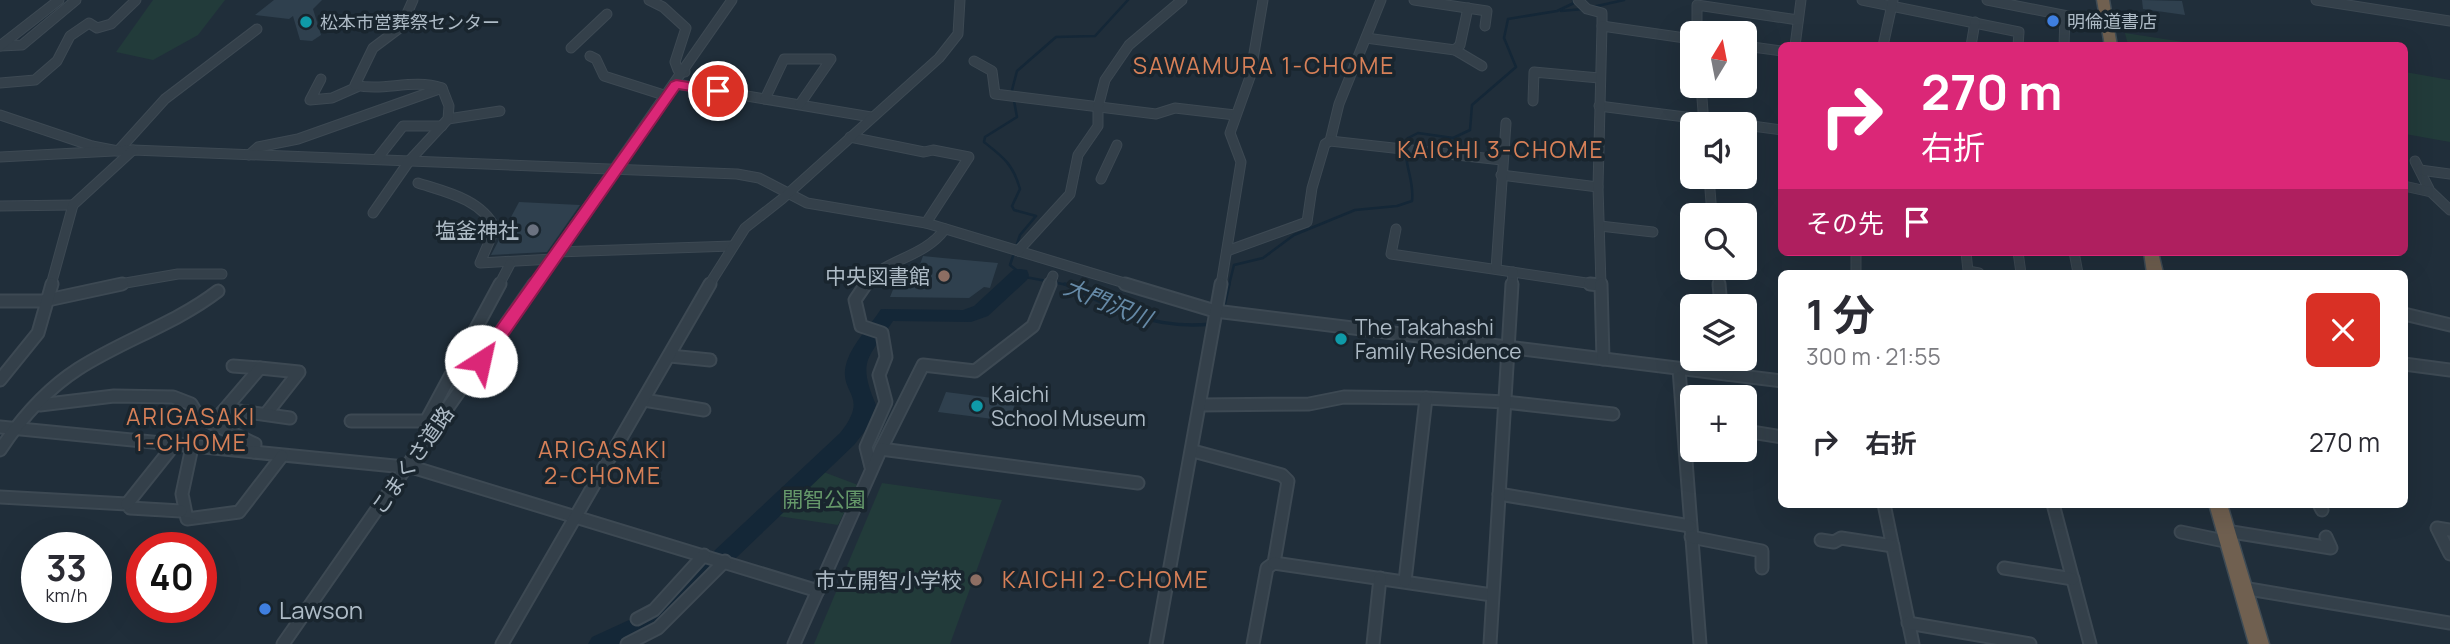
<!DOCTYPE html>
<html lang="ja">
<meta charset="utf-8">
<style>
:root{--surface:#fff;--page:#f7f7f7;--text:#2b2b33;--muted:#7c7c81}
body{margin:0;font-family:Manrope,"Noto Sans JP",sans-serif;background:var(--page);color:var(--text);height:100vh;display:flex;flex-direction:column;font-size:26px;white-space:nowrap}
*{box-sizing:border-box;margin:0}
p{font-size:23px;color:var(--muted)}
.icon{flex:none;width:38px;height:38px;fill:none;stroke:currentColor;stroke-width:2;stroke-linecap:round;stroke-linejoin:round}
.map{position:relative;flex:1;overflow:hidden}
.panel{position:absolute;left:1778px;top:270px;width:630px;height:238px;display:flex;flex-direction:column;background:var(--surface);border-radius:10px;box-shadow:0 7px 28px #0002}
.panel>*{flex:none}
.guide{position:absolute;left:1778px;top:42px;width:630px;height:214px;border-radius:10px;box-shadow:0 7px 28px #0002;background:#db2777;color:#fff;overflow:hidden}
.needle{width:46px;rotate:10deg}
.tools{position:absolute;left:1680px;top:21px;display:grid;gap:14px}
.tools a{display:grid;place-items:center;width:77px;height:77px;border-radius:10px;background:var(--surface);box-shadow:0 7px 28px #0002;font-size:35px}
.speed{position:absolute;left:21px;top:532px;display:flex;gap:14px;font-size:35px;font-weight:700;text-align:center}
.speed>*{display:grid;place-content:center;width:91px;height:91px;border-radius:50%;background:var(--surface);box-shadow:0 7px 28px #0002;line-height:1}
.speed small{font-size:18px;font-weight:400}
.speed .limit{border:10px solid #d22;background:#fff;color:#111}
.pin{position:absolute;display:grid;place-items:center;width:60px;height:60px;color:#fff;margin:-30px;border:4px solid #fff;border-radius:50%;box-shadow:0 2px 7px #0007}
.me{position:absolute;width:77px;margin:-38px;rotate:35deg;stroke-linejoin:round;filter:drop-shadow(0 0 5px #0008)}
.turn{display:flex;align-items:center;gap:24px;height:147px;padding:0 28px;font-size:32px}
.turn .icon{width:91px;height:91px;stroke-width:2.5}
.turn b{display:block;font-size:49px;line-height:60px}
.then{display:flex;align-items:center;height:66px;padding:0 28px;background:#0003;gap:14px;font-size:26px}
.round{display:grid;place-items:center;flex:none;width:74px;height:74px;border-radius:10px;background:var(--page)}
.summary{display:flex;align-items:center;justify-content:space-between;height:119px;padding:0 28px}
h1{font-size:42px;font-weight:700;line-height:52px}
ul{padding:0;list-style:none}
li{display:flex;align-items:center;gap:21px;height:105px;padding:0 28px}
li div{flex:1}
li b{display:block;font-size:26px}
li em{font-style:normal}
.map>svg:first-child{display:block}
</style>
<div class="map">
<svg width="2450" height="644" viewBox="0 0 2450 644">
<rect width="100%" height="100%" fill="#202e3a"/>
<g fill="#223b3a">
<polygon points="153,0 225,0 198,35 153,60 116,52"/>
<polygon points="2125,33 2203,45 2128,45"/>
<polygon points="2405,72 2450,80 2450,142 2405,134"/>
<polygon points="821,471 858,485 838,525 771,515"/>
<polygon points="882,483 1002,500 950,644 814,644"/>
</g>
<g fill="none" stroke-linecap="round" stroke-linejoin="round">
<g stroke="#142737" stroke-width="2.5">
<polyline points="1588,8 1624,0"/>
<polyline points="1561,11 1583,9"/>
<path d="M1068 285 1025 277 1010 265 1020 235 1036 216 1014 210 1012 206 1020 189C1013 164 1003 157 984 142L985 137 1017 117 1012 90 1017 71 1056 37 1095 36 1128 0"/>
<path d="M1229 285 1234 265 1263 258 1294 235 1355 210 1397 206 1412 201C1415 178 1401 162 1408 138L1418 133 1453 138 1470 130 1472 105 1516 67 1504 38 1508 19 1557 11 1574 3 1573 0"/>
</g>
<g stroke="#142737" stroke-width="3.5">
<path d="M1065 284C1112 309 1155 330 1211 324"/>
<polyline points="1223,310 1229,284"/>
</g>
<path fill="#142737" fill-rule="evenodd" d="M1020 269 1027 270 1029 275 1027 280 988 316 971 322 893 321C868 359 857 360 876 405L869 426 854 445 667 624 624 644H588L592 637 651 610 840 433C872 393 836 395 847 361 853 343 871 325 881 309L963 310 974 306 1013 270Z"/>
</g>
<g fill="#2f404e">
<polygon points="274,0 322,0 313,9 321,35 312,41 300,40 293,16 289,19 255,15"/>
<polygon points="2142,0 2182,1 2185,15 2143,9"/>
<polygon points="519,202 580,205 547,252 491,255"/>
<polygon points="923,256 943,258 998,263 990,288 984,287 969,298 890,297 896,282 887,282 891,273 916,275"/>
<polygon points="946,392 1016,401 1009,421 938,412"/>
</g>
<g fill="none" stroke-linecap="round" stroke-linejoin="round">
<g stroke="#3d4953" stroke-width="11">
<g id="minor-far1">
<polyline points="649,0 663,7 686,28 675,62 678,70 685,72"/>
<polyline points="1414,0 1487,11 1485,26"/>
<polyline points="1578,0 1587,9 1602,13 1602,26"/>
<polyline points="1862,0 2019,32 2018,46"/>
<polyline points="1987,0 2108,24"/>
<polyline points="2316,0 2450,21"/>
<polyline points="1697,33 1697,5 1798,20"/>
<polyline points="1366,38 1455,50 1460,45 1468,8"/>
<polyline points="0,46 22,45 76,0"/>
<polyline points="0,46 59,0"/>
<polyline points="1745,46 1782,51"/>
<polyline points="1795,46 1801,0"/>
<polyline points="1883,46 1893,0"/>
<polyline points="1971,46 1975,22"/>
<polyline points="2064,46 2065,16"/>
<polyline points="571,48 607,14"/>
<polyline points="1455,50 1482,66"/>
<polyline points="590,56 596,59 604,76 667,96"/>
<polyline points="974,61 992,71 995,94 1156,114 1175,108 1235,115"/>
<polyline points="321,79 310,100 332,98 357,87"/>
<polyline points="0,83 35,80 57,61 70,36 89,23 97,28 111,24 136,0"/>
<polyline points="676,84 871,117"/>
<polyline points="1701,86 1704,124"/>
<polyline points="765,99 784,59 831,59 800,104"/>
<polyline points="1533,101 1534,72 1599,78"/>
<polyline points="1599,106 1740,124"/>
<polyline points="0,115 92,146 118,151 165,99 257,29"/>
<polyline points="448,119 500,111"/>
<polyline points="1745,125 1782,130"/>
<polyline points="850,137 924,152 933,150 969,157 926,223"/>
<polyline points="1330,141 1339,104 1381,0"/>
<polyline points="249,155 258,147 298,139 442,88"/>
<polyline points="0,157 133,150 737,174 759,178 807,203 926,223 1131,285"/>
<polyline points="377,159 403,126 442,126"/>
<polyline points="2415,161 2429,189"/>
<polyline points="2420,170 2450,174"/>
<polyline points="1501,175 1598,187"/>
<polyline points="1709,177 1712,215"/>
<polyline points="1101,179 1117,145"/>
<path d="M418 183C446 192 481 199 495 228L480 263 553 259"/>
<polyline points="2404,186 2431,192 2450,210"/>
<polyline points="0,206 73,205"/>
<path d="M373 213 410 160 448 119 449 106 442 88C412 78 384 92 355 85L373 48 401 27 413 0"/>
<polyline points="1600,226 1653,232"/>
<polyline points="1396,229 1391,254 1600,285"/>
<polyline points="1018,251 1070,194 1078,155 1098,126 1098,107 1105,80 1129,45 1182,0"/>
<polyline points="1227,251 1307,222 1312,188 1325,144 1330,141 1502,160"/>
<polyline points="557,252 732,246"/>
<polyline points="1856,252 1856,273"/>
<polyline points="1966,252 1968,271 1979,273"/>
<polyline points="2018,252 2021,273"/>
<polyline points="2074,252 2078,273"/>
<polyline points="1717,268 1719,285"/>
<polyline points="1496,269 1506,123"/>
<polyline points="51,285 73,205 133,150"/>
<polyline points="114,285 178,274 222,274"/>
<polyline points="499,285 510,264"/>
<polyline points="533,285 732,0"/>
<polyline points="709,285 745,228 782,199 939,58 958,34 960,0"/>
<path d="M865 285C883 259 923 259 945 229"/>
<polyline points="1049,285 1053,276"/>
<polyline points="1221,285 1241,162 1230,133 1250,77 1263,0"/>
<polyline points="1512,285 1513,272"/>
<polyline points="1601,285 1598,187 1602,26 1692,39"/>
</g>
</g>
<g stroke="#3d4953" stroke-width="15">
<g id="minor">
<polyline points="866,284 855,300 861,326 882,333 886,357 879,375 886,402 866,447 871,467"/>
<polyline points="1125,284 1215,311 1782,381"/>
<polyline points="1590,284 1600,285"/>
<polyline points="1601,284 1603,359"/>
<polyline points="1719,284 1721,306"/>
<polyline points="0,301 43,301 122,284"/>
<polyline points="2404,314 2450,325"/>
<polyline points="670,356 710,360"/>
<polyline points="1726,359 1728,374"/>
<polyline points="2404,364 2450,370"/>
<polyline points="233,366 260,368"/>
<polyline points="1679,369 1700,644"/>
<polyline points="0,380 38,333 52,284"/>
<polyline points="644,400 704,410"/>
<polyline points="40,405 114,396 173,397 191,404 199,417 255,444 254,452"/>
<polyline points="1200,405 1309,404 1344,397 1426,398 1505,402 1613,414"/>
<polyline points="225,409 260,368 299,372 266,414"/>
<polyline points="351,421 426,421"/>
<polyline points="212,423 225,409 290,418"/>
<polyline points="0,427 415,468 818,591"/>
<polyline points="1745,431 1782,437"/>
<polyline points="430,435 426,421 500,284"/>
<polyline points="192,447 182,494 187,519 239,512 282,456"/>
<polyline points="881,449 923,365 975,371 1033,326 1050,284"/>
<path d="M0 450C20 420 47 389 78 369 123 340 175 324 218 291"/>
<polyline points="1193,451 1282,475 1288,481 1274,563 1267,568 1253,644"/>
<polyline points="1499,494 1690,526"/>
<polyline points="0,497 127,504 130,508 181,511"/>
<polyline points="127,504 174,445"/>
<polyline points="1884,504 1913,644"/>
<polyline points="2053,504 2090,644"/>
<polyline points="2319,504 2322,510"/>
<polyline points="2450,530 2437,528 2450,554"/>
<polyline points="2226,531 2331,548 2326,537"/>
<polyline points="2181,532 2229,542"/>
<polyline points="1691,537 1762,551 1762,568"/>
<polyline points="1821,540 1834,542 1841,538 1893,546"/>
<polyline points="1274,563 1492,595"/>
<polyline points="2004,568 2073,579"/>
<polyline points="1405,581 1426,398"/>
<polyline points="2243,588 2450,623"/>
<polyline points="637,619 654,610 704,555"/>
<polyline points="1908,623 2030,644"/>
<polyline points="283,644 534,284"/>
<polyline points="502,644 710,284"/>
<polyline points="627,644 658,628 725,561"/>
<polyline points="794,644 881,449 1138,483"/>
<polyline points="1156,644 1221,284"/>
<polyline points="1373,644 1380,578"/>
<polyline points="1490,644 1512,284"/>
</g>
</g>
<g stroke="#3e4b55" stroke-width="3">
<g id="highway">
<polygon points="2097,0 2109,0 2117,46 2105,46"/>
<polygon points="2144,252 2158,252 2163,273 2147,273"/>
<polygon points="2209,504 2227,504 2269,644 2249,644"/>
</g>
</g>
<use href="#minor-far1" stroke="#34404a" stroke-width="9"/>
<use href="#minor" stroke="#34404a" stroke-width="11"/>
<use href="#highway" fill="#706050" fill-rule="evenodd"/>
</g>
<polygon fill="#db2777" stroke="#8e194d" stroke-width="2" points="676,80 718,87 725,91 718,95 679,89 487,366 475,366 475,357 671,82"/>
<g fill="#3f7fe0" stroke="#19252e" stroke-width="2.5">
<circle cx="2053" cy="21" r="7"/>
<circle cx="265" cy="609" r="7"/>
</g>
<g fill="#0f9aa8" stroke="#19252e" stroke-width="2.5">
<circle cx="306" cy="22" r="7"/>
<circle cx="1341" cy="339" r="7"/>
<circle cx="977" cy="406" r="7"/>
</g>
<circle fill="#6b7280" stroke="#19252e" stroke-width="2.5" cx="533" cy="230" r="7"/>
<g fill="#8d6e63" stroke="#19252e" stroke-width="2.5">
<circle cx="944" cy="276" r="7"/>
<circle cx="976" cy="580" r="7"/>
</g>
<g text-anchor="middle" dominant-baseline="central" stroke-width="7" stroke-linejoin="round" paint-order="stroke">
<g font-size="18" fill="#aebbc6" stroke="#19252e" text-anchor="start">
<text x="2067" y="21">明倫道書店</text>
<text x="320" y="22">松本市営葬祭センター</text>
</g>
<g font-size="21" fill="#aebbc6" stroke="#19252e" text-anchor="end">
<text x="519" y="230">塩釜神社</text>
<text x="930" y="276">中央図書館</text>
<text x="1355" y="327" text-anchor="start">The Takahashi<tspan x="1355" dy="24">Family Residence</tspan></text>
<text x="991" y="394" text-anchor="start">Kaichi<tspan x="991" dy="24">School Museum</tspan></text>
<text x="962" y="580">市立開智小学校</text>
</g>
<g font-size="21" fill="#aebbc6" stroke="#19252e">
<text transform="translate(412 460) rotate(-55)">こまくさ道路</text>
</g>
<g font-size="21" fill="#65986a" stroke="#19252e">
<text x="824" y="499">開智公園</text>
</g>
<g font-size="23" letter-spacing="2" fill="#d78058" stroke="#19252e">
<text x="1264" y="65">SAWAMURA 1-CHOME</text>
<text x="1501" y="149">KAICHI 3-CHOME</text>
<text x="191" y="416">ARIGASAKI<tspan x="191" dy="26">1-CHOME</tspan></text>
<text x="603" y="449">ARIGASAKI<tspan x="603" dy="26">2-CHOME</tspan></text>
<text x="1106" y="579">KAICHI 2-CHOME</text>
</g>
<g font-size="23" font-style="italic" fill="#668aa7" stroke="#19252e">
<text transform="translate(1108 302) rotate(22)">大門沢川</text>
</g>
<g font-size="24" fill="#aebbc6" stroke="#19252e" text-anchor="start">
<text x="279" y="609">Lawson</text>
</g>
</g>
</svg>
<div class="tools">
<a><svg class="needle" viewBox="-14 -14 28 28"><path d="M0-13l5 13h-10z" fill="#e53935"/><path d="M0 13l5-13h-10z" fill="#7c7c81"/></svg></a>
<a><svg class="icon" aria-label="sound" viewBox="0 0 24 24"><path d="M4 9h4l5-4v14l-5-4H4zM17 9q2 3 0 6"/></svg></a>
<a><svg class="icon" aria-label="search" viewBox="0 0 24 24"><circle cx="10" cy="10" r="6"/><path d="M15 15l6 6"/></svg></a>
<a><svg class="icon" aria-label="layers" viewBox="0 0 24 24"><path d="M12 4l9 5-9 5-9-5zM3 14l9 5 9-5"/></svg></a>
<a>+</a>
</div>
<div class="speed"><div>33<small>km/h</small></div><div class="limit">40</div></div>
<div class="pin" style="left:718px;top:91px;background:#d93025"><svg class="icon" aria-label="arrive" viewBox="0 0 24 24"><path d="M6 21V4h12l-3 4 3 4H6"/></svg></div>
<svg class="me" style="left:481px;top:361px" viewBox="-20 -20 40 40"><circle r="19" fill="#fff"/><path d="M0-13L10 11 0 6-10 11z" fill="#db2777"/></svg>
<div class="guide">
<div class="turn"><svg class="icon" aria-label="right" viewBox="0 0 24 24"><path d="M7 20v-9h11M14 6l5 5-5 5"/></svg><div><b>270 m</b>右折</div></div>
<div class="then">その先<svg class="icon" aria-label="arrive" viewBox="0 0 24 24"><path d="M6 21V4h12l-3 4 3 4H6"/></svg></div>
</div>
<section class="panel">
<div class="summary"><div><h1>1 分</h1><p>300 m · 21:55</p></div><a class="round" style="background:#d93025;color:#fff"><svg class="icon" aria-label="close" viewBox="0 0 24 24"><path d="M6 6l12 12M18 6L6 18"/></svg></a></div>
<ul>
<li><svg class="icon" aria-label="right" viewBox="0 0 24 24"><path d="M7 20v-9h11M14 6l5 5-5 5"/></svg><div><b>右折</b></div><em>270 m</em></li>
</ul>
</section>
</div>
